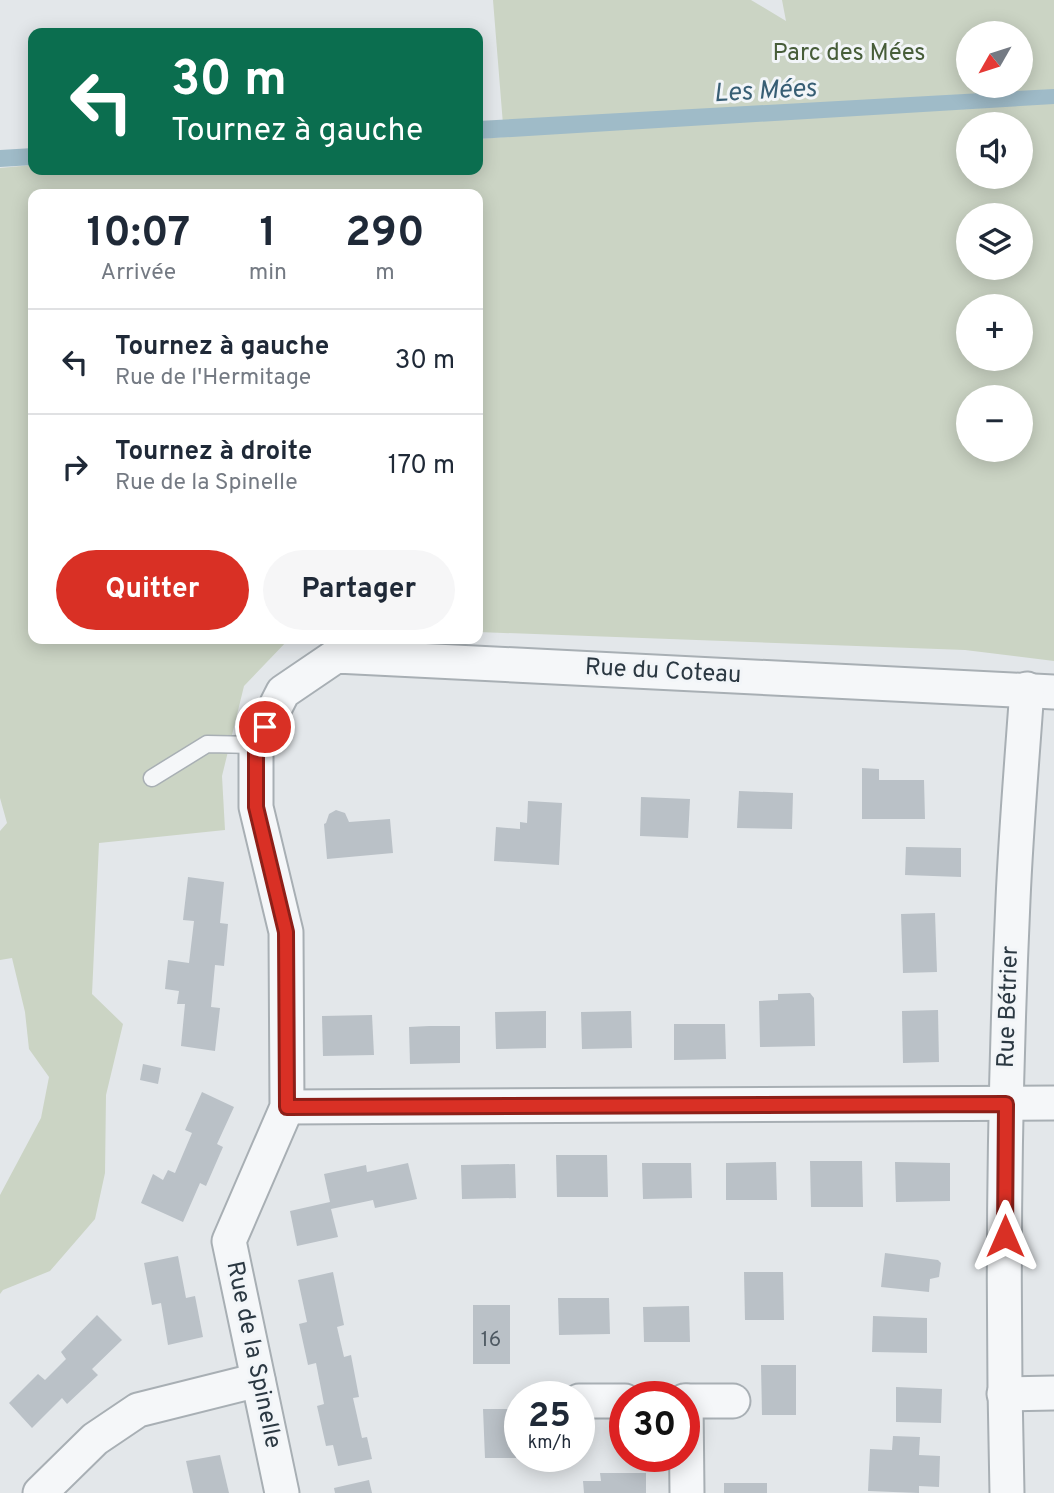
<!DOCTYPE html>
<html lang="fr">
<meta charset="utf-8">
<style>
:root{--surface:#fff;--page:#f6f6f7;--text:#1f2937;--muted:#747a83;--line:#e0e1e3;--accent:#d93025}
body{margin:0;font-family:Overpass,sans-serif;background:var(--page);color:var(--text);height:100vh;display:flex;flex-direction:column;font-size:26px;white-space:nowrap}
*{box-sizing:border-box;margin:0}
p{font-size:23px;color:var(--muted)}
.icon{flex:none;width:38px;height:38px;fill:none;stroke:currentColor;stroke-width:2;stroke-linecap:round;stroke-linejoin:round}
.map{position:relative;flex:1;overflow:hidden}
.drawer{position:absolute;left:28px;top:189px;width:455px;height:455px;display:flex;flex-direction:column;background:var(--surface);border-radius:14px;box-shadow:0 4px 18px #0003}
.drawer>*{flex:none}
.hud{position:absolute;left:28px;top:28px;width:455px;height:147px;border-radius:14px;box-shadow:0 4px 18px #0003;background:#0b6e4f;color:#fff;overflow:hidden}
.needle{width:46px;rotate:231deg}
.controls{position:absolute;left:956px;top:21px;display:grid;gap:14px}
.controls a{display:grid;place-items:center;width:77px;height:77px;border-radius:50%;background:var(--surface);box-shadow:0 4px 18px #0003;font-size:35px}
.speed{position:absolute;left:504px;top:1381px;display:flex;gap:14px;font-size:35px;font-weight:700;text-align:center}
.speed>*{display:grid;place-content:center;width:91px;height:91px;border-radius:50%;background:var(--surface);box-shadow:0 4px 18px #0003;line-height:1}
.speed small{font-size:18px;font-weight:400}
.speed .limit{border:10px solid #d22;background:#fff;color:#111}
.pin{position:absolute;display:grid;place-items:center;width:60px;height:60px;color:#fff;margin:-30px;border:4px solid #fff;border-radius:50%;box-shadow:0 2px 7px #0007}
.me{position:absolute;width:77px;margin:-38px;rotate:0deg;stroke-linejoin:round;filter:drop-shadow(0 0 5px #0008)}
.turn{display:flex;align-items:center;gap:24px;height:147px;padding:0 28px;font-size:32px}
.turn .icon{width:91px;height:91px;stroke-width:2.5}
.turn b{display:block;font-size:49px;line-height:60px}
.eta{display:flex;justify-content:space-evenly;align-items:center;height:119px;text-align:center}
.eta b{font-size:42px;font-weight:700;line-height:49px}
.cta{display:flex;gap:14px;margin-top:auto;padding:14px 28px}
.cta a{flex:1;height:80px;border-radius:42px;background:var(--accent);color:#fff;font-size:28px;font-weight:700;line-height:80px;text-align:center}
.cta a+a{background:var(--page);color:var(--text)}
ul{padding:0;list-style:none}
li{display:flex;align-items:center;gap:21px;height:105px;padding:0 28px;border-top:2px solid var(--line)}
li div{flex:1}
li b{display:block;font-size:26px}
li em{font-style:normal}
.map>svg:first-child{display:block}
</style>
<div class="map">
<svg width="1054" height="1493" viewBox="0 0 1054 1493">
<rect width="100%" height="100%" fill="#e3e7ea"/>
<path fill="#cbd4c4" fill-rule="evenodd" d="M493 0H751L786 21 782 0H1054V661L965 650 478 632V194H33V639H292H289L244 686 222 776 225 830 99 843 92 994 123 1024 106 1095 105 1173 95 1219 50 1271 3 1290 0 1294V1195L41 1118 49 1077 29 1049 25 1012 12 958 0 960V831L7 823 0 798V168L33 165V170H478V139L504 137ZM968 33H1020V86H968ZM968 124H1020V177H968ZM968 215H1020V268H968ZM968 306H1020V359H968ZM968 397H1020V450H968Z"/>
<g fill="#9fbbc8">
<polygon points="1054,89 1054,104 478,139 478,121"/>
<polygon points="33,148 33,165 0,167 0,150"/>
</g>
<g fill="#bac1c7">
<polygon points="862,768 879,769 879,780 924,780 925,819 862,819"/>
<polygon points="739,791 793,793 792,829 737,828"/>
<polygon points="641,797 690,799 688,838 640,836"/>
<polygon points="528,801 562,803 559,865 494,861 496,827 520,829 520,822 527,823"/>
<polygon points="336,810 345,813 349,822 390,819 393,853 327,859 324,824 326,823 329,814"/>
<polygon points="906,847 961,848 961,877 905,875"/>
<polygon points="188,877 224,882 220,923 228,924 224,966 215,965 211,1007 220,1008 215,1051 181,1046 185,1004 177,1004 179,991 165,989 168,960 189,963 194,921 183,920"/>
<polygon points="935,913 937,972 903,973 901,914"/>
<polygon points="810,993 814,998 815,1046 760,1047 759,1001 778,1000 778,994"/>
<polygon points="938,1010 939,1062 903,1063 902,1011"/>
<polygon points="546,1011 546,1048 496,1049 495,1012"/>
<polygon points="631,1011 632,1048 582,1049 581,1012"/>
<polygon points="372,1015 374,1055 323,1056 322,1016"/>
<polygon points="674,1024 725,1024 726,1059 674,1060"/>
<polygon points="429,1026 460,1026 460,1063 410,1064 409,1027"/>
<polygon points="143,1064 161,1068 158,1084 140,1080"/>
<polygon points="202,1092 234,1107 217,1144 223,1147 206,1186 200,1183 183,1222 141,1203 153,1174 163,1180 168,1170 175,1173 192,1133 185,1130"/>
<polygon points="556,1155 607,1155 608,1197 557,1197"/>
<polygon points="810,1161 862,1161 863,1207 811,1207"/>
<polygon points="776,1162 777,1200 726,1200 726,1163"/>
<polygon points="895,1162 950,1163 950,1201 896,1202"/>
<polygon points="408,1163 417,1199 375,1208 373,1200 331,1209 338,1237 297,1246 290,1211 330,1202 324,1174 366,1165 367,1172"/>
<polygon points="642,1163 691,1163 692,1198 643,1199"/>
<polygon points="515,1164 516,1198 462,1199 461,1165"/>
<polygon points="885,1253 938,1260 941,1263 939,1277 930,1279 929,1292 881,1287"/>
<polygon points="178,1256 186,1298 195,1296 203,1337 168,1345 161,1303 152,1305 144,1263"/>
<polygon points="333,1272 344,1325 337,1327 344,1357 351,1355 359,1397 353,1398 362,1438 367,1437 372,1459 338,1466 333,1445 326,1446 317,1406 324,1404 316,1363 308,1365 299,1324 307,1322 298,1280"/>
<polygon points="744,1272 783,1272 784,1320 745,1320"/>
<polygon points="558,1298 609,1298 610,1334 559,1335"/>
<rect x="473" y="1305" width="37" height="59"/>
<polygon points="689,1306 690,1342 644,1342 643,1307"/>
<polygon points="97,1315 122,1340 92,1369 98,1375 67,1404 62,1398 32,1428 9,1403 38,1374 45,1380 66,1359 61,1352"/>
<polygon points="873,1316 927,1318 927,1353 872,1352"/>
<polygon points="761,1365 796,1365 796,1415 762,1415"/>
<polygon points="896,1387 942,1389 941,1423 896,1422"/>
<polygon points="483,1409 518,1409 518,1427 514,1427 516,1458 485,1458"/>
<polygon points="893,1436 920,1437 919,1455 940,1456 939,1487 919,1486 919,1493 868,1491 870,1449 892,1450"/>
<polygon points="220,1455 229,1493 193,1493 186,1461"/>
<polygon points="600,1473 646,1473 646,1493 584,1493 583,1481 601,1481"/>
<polygon points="369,1480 372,1493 335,1493 334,1488"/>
<rect x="724" y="1483" width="43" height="10"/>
</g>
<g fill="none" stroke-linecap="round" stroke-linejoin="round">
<g stroke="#a8afb4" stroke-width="19">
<polyline id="lane" points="152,778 207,744 256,745"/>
</g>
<g stroke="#a8afb4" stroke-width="37">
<g id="street">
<polyline points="287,1107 1054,1103"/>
<polyline points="1004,1394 1054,1393"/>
<polyline points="579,1401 625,1401"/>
<polyline points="684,1401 733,1401"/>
<polyline points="686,1401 687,1493"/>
<polyline points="40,1493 95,1439 138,1410 258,1380"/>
<polyline points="282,1493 229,1241 287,1107 286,932 256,807 256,745 283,692 336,656 1054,692"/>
<path d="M1007 1493C1002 1296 1004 1098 1013 900 1016 830 1022 760 1027 689"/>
</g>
</g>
<use href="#lane" stroke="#f5f7f9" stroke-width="16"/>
<use href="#street" stroke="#f5f7f9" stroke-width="33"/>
</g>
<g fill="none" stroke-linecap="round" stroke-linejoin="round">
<g stroke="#8d1f18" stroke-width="18">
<polyline id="route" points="265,727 256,745 256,807 286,932 287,1107 1006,1104 1005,1236"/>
</g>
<use href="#route" stroke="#d93025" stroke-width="12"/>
</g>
<g text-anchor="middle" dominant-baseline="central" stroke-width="6" stroke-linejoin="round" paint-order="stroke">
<g font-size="21" fill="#4f5a63">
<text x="491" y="1340">16</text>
</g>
<g font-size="24" fill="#475d39" stroke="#f2f5f8">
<text x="849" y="54">Parc des Mées</text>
</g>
<g font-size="24" fill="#2b3842" stroke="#f2f5f8">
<text transform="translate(663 672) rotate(3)">Rue du Coteau</text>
<text transform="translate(1009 1007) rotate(-88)">Rue Bétrier</text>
<text transform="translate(253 1355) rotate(78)">Rue de la Spinelle</text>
</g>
<g font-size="26" font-style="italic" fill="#375e74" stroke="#f2f5f8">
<text transform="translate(765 92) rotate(-3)">Les Mées</text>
</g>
</g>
</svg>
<div class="controls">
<a><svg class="needle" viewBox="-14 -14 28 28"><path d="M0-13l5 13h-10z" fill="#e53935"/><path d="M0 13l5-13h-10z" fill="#747a83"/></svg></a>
<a><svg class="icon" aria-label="sound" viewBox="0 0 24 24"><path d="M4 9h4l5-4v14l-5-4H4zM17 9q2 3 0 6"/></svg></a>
<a><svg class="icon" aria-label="layers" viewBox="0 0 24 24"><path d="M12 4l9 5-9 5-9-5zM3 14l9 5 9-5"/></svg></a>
<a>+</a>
<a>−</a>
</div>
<div class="speed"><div>25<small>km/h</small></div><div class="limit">30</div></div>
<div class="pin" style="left:265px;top:727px;background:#d93025"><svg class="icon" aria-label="arrive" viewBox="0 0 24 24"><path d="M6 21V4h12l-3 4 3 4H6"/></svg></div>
<svg class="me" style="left:1005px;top:1236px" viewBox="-20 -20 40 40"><path d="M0-17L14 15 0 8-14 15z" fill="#d93025" stroke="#fff" stroke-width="4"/></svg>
<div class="hud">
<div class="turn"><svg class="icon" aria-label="left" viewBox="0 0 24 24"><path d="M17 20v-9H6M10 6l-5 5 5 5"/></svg><div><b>30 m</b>Tournez à gauche</div></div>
</div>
<section class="drawer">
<div class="eta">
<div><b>10:07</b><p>Arrivée</p></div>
<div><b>1</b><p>min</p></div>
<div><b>290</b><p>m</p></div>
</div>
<ul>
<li><svg class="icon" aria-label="left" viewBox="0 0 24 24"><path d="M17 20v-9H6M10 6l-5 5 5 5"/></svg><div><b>Tournez à gauche</b><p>Rue de l'Hermitage</p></div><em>30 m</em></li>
<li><svg class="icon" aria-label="right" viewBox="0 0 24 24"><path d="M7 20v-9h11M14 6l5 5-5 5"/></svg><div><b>Tournez à droite</b><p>Rue de la Spinelle</p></div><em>170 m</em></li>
</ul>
<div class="cta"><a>Quitter</a><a>Partager</a></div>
</section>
</div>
